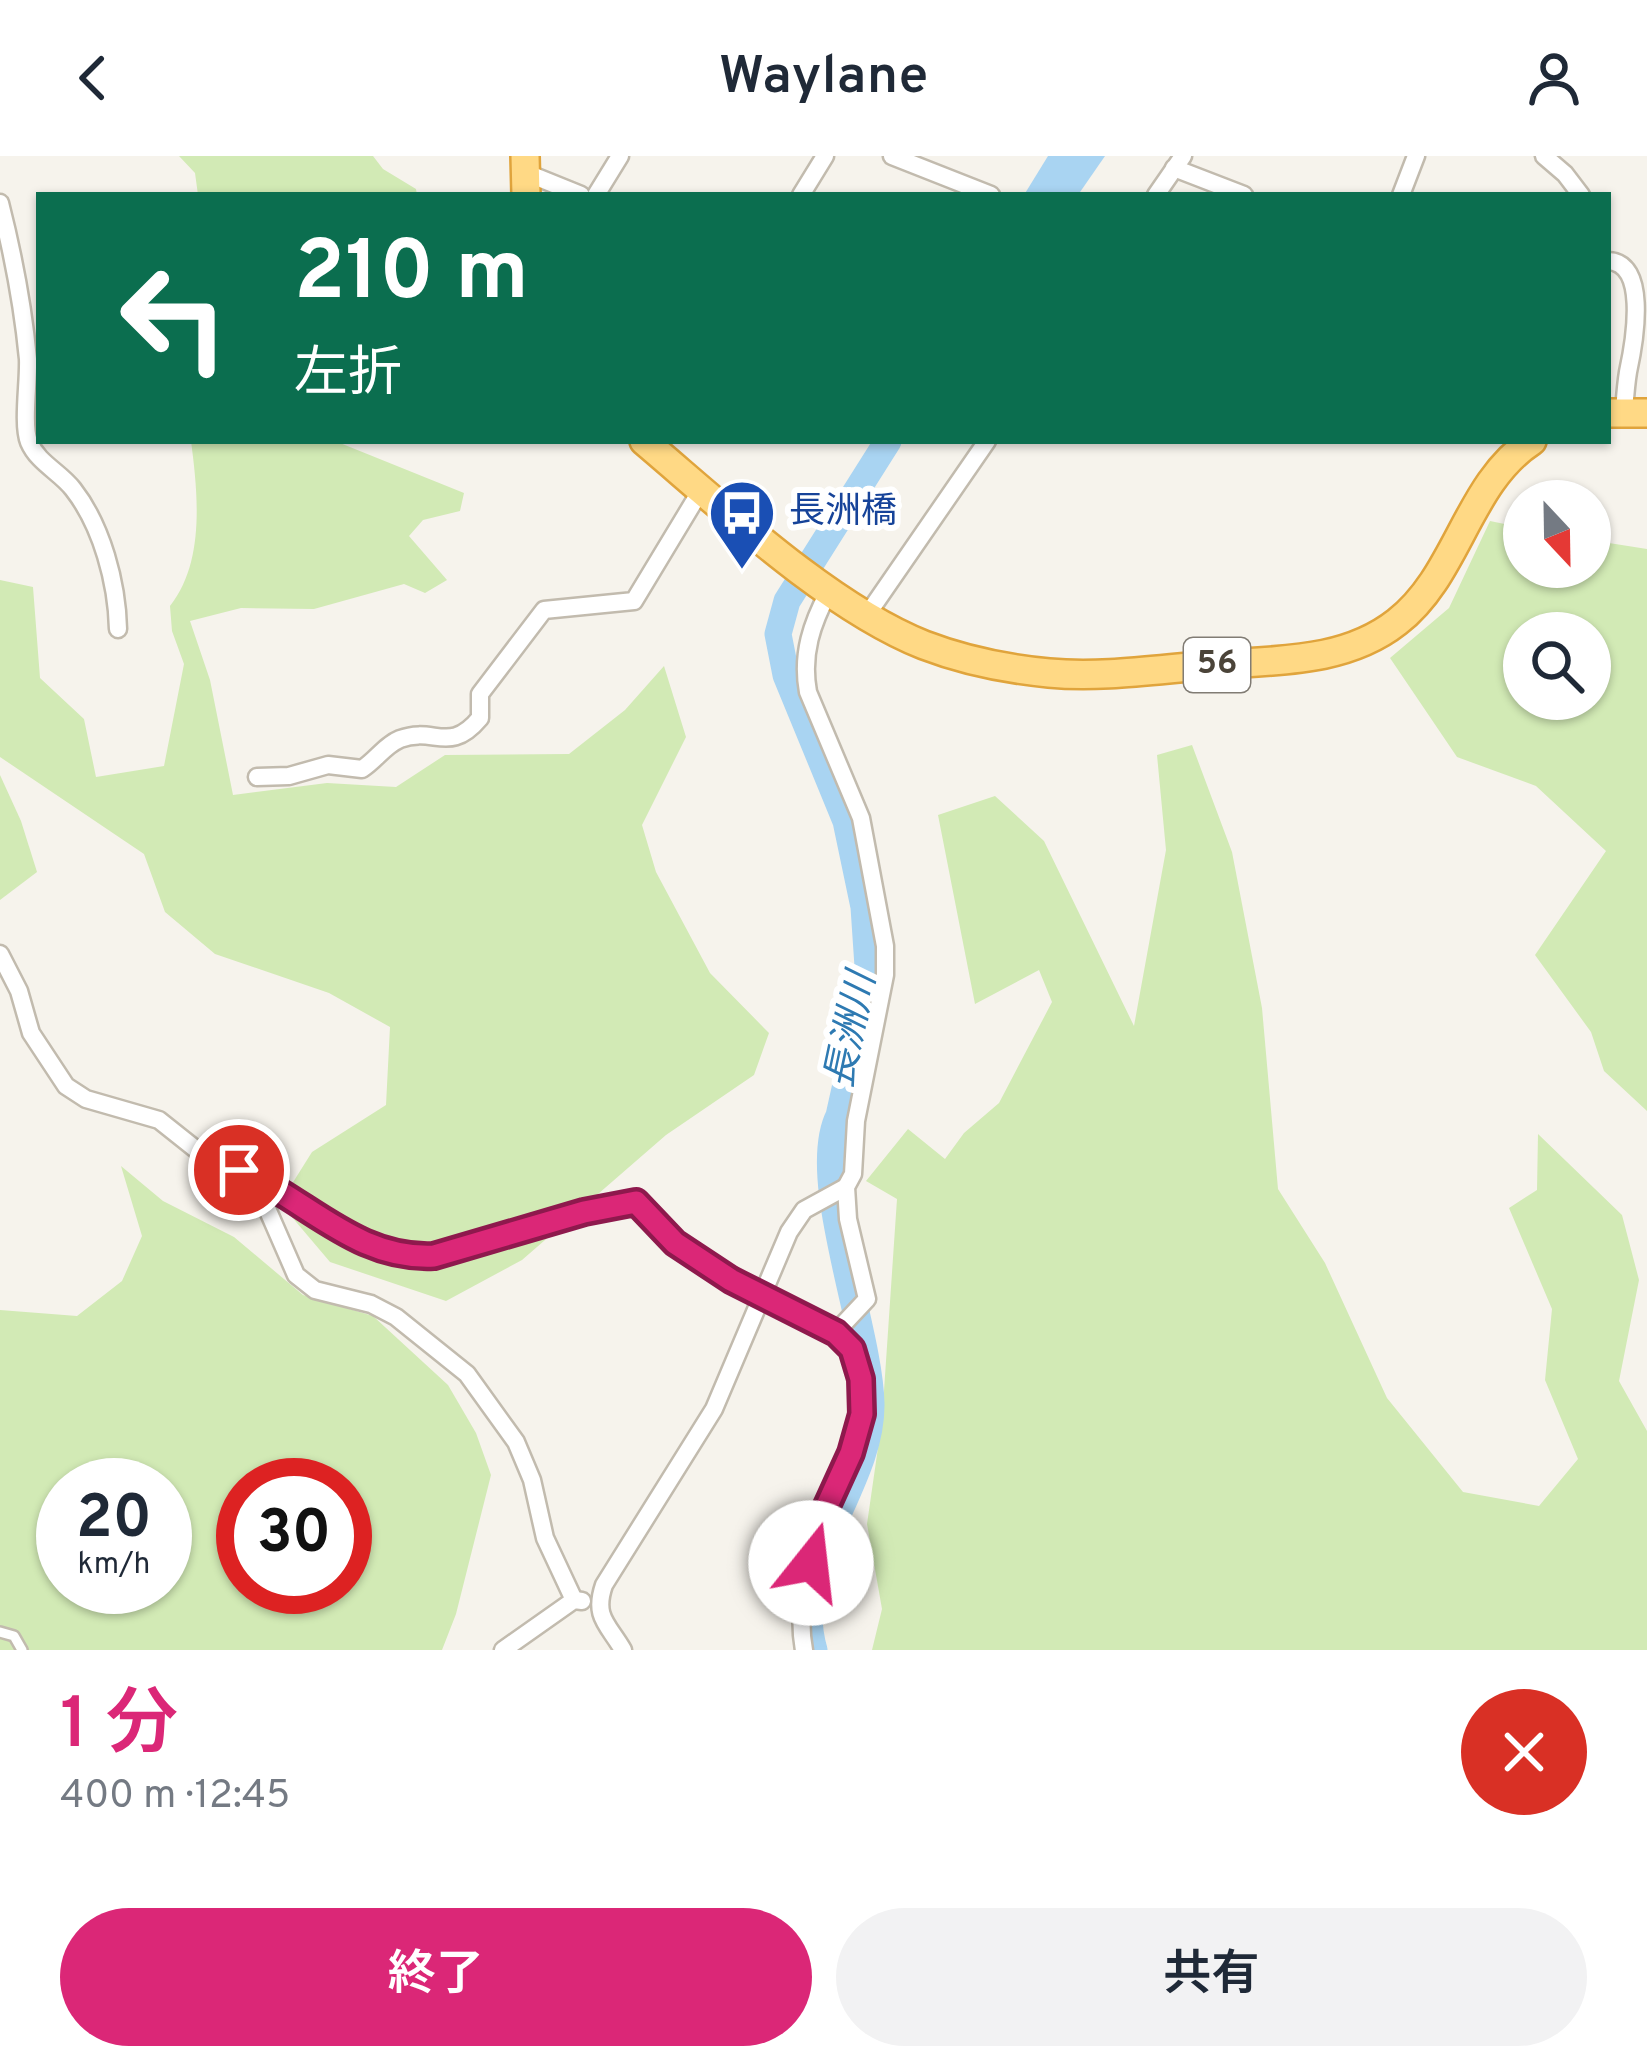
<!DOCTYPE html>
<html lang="ja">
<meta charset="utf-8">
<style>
:root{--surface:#fff;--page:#f2f2f3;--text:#1f2937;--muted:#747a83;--accent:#db2777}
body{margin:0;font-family:Overpass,"Noto Sans JP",sans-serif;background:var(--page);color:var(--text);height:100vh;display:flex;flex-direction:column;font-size:45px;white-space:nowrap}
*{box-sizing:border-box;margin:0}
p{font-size:39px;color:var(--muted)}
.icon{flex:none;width:66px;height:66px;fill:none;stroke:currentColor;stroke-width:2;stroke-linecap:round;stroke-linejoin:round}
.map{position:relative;height:1494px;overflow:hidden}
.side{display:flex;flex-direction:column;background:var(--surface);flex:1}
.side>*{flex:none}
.banner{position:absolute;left:36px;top:36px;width:1575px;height:252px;border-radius:0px;box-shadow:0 3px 9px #0004;background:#0b6e4f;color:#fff;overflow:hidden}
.needle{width:78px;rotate:158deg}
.buttons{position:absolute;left:1503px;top:324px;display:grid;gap:24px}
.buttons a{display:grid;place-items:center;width:108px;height:108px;border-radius:50%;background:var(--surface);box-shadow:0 3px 9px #0004;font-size:60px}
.speed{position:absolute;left:36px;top:1302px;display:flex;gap:24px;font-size:60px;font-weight:700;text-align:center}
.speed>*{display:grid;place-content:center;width:156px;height:156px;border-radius:50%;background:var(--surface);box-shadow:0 3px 9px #0004;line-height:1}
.speed small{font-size:30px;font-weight:400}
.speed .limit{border:18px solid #d22;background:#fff;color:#111}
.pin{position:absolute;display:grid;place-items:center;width:102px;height:102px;color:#fff;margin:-51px;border:6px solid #fff;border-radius:50%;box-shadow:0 3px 12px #0007}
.me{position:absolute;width:132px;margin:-66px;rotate:16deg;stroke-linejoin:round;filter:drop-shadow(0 0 9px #0008)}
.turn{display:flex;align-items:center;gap:42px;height:252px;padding:0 60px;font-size:54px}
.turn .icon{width:156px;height:156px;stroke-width:2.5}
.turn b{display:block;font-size:84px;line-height:102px}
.round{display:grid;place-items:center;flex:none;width:126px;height:126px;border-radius:63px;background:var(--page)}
.overview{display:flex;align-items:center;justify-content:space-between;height:204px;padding:0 60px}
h1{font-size:72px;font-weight:600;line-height:90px;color:var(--accent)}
.primary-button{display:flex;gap:24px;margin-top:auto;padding:24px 60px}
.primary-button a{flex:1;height:138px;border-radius:72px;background:var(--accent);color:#fff;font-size:48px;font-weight:600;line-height:138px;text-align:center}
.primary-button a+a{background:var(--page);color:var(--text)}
header{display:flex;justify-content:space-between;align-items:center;height:156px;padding:0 60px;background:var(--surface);font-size:54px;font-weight:600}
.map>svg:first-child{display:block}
</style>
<header><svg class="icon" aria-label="back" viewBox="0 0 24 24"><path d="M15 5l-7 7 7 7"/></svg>Waylane<svg class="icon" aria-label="person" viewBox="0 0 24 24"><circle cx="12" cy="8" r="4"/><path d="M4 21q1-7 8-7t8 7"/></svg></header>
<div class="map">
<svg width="1647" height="1494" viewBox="0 0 1647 1494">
<rect width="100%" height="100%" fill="#f6f3ec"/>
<g fill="#d2eab5" fill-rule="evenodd">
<polygon points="179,0 373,0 383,13 416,33 417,39 198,39 195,17"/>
<path d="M191 285H335L464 337 460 355 423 364 409 380 447 424 425 437 404 428 314 453 241 452 190 465 210 524 233 639 327 627 396 631 445 599 569 598 625 554 664 510 686 581 642 669 656 716 710 817 769 877 754 919 666 979 522 1104 446 1145 330 1106 280 1047 312 996 386 949 390 871 329 837 215 798 165 756 144 698 0 601V424L33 431 40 522 84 563 96 621 164 610 184 508 172 475 170 450C205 406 198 338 191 285Z"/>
<path d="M1490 365 1524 372V411H1590V384L1647 393V955L1604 915 1591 876 1535 799 1606 695 1536 630 1457 601 1390 502 1449 452ZM1524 477H1590V543H1524Z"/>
<polygon points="1192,589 1232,696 1262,852 1278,1033 1325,1107 1387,1242 1463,1336 1539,1350 1578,1303 1545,1224 1552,1153 1509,1052 1537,1034 1538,978 1622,1059 1639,1124 1619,1225 1647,1275 1647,1494 872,1494 882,1453 867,1368 882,1264 897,1043 866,1025 908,973 945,1003 964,977 999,947 1052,846 1039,814 975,848 938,659 995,640 1044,685 1134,870 1166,694 1157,599"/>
<polygon points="0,619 21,665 37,716 0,744"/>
<path d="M121 1010 163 1045 234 1081 303 1139 373 1160 448 1229 476 1277 491 1319 456 1458 442 1494H0V1154L77 1160 122 1125 142 1080ZM63 1329H165V1431H63ZM243 1329H345V1431H243Z"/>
</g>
<polygon fill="#a9d4f2" points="1048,0 1105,0 1078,39 1024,39"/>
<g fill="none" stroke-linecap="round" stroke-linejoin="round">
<path stroke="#a9d4f2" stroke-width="27" d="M814 1494C788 1406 872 1330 871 1248 870 1173 808 1020 839 960L869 825 864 751 846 665 786 519 778 478 787 445 888 285"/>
<g stroke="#c2bbae" stroke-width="14">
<polyline id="service" points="0,1476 14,1480 22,1494"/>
</g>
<g stroke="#c2bbae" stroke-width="21">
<g id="minor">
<polyline points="892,0 991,39"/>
<polyline points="1544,0 1565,18 1581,39"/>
<polyline points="1174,12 1244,39"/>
<polyline points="525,22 534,20 581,39"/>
<polyline points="596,39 620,0"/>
<polyline points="801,39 825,0"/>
<polyline points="1156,39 1183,0"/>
<polyline points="1401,39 1416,0"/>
<path d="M0 47C13 98 23 151 28 203 29 225 22 268 29 286 38 307 60 316 73 333 102 370 117 427 118 473"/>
<path d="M1608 105C1647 106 1636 179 1628 216 1626 228 1625 242 1624 255"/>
<path d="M829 435C812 467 801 498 808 536L861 662 885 790V819L856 965 853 1018 846 1031 848 1063 867 1143 835 1177"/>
<polyline points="867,459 987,285"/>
<path d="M257 621 289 620 328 609 362 613C376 604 385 589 400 583 435 570 449 599 480 562V538L544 454 634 445 701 334"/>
<polyline points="0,798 19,835 31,877 66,930 86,943 159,964 203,999 239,1014 262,1041 296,1119 315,1134 371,1148 396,1161 467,1218 516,1286 532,1324 545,1382 574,1444"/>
<path d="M250 1025C280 1033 299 1051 325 1068 354 1087 399 1101 434 1100L584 1056 636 1046C665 1077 696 1106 735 1126 770 1144 818 1159 846 1188 892 1237 834 1320 820 1368 808 1408 796 1453 804 1494"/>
<polyline points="503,1494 574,1444 582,1445"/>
<path d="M623 1494C608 1468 593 1461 604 1429L714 1253 789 1076 804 1054 846 1031"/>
</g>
</g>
<g stroke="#e0a43c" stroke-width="32">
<g id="trunk">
<polyline points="525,0 526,39"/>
<polyline points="1608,257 1647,257"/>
<path d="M644 285C722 351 830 452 924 489 963 504 1007 513 1049 517 1103 522 1159 513 1213 509 1276 504 1345 507 1397 466 1458 419 1467 327 1532 285"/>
</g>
</g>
<use href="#service" stroke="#fff" stroke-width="9"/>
<use href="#minor" stroke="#fff" stroke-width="16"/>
<use href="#trunk" stroke="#ffd985" stroke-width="27"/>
</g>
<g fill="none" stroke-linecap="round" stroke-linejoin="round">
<g stroke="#8e194d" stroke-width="30">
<path id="route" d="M239 1014C252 1027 265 1027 280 1036 329 1066 372 1103 434 1100L584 1056 636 1046 675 1087 731 1124 836 1177 852 1193 861 1223 862 1258 851 1297 820 1365 811 1407"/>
</g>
<use href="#route" stroke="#db2777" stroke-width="21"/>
</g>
<defs>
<g id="bus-pin" transform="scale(3.45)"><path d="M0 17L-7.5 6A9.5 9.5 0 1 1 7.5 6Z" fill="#1a4fb4" stroke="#fff"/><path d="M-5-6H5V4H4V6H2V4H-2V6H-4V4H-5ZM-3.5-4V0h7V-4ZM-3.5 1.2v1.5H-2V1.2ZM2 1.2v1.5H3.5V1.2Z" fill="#fff"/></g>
</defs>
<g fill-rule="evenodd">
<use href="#bus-pin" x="742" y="357"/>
</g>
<g text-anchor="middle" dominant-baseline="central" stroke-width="12" stroke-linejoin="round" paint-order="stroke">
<rect fill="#fff" stroke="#817c74" stroke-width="3" x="1184" y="482" width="66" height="54" rx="9"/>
<g font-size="33" font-weight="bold" fill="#4b4439">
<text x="1217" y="509">56</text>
</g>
<g font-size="36" fill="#164399" stroke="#fff" text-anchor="start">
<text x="789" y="357">長洲橋</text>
</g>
<g font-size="39" font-style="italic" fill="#2e7ab2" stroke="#fff">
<text transform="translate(853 875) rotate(-78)">長洲川</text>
</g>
</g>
</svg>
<div class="buttons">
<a><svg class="needle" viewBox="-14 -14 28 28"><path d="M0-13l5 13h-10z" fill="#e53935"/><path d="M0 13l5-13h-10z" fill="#747a83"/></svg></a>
<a><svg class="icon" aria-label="search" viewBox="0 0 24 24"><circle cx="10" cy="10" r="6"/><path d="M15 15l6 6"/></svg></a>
</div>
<div class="speed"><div>20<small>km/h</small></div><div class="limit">30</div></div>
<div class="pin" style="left:239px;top:1014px;background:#d93025"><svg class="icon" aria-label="arrive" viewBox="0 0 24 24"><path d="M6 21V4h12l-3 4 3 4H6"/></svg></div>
<svg class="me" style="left:811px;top:1407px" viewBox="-20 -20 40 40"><circle r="19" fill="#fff"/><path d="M0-13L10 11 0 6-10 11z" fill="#db2777"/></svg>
<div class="banner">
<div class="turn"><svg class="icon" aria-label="left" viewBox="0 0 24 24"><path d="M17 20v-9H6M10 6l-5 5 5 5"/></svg><div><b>210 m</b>左折</div></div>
</div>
</div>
<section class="side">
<div class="overview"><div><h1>1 分</h1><p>400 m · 12:45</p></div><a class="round" style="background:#d93025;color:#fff"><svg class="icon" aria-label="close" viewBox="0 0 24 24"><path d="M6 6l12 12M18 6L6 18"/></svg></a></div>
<div class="primary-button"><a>終了</a><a>共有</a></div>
</section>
